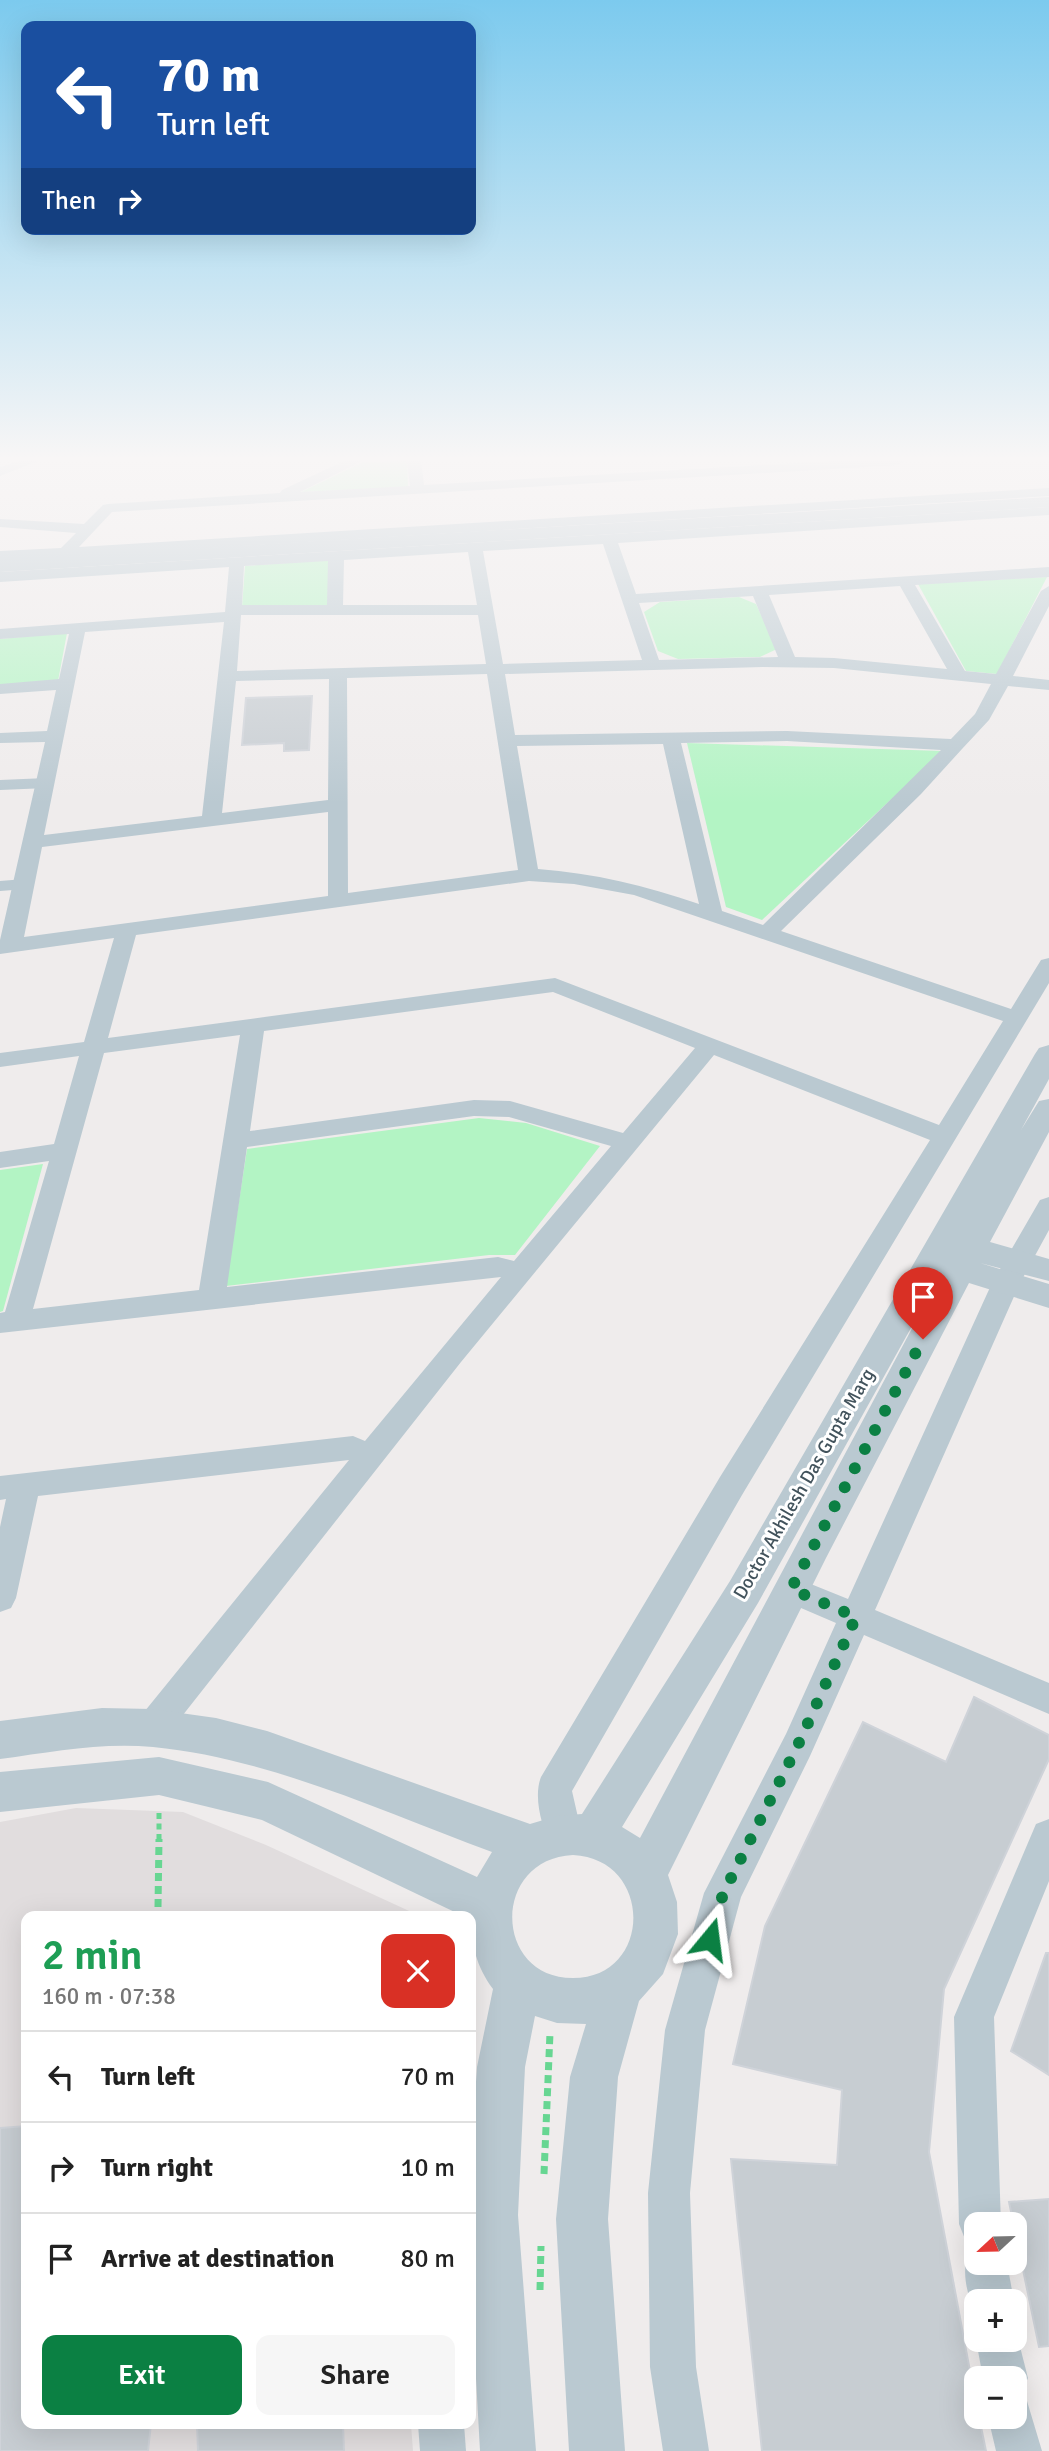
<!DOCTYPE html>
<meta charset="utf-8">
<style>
:root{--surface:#fff;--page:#f6f6f6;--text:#222;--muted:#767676;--line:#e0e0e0;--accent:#0b8043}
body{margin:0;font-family:Signika,sans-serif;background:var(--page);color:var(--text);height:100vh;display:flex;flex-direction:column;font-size:26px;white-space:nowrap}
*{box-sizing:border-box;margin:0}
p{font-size:23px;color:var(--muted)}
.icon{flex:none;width:38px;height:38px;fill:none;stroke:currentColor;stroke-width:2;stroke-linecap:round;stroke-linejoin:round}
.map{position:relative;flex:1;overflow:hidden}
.side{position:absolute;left:21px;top:1911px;width:455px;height:518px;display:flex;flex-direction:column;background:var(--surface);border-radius:14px;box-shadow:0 7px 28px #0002}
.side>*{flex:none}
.guide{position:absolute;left:21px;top:21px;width:455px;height:214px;border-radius:14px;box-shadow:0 7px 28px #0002;background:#1a4fa0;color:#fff;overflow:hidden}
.needle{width:46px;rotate:248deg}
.tools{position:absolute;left:964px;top:2212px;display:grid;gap:14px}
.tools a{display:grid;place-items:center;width:63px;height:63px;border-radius:14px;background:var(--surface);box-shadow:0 7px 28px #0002;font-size:35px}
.pin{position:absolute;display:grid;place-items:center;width:60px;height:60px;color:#fff;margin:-72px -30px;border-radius:50% 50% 50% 0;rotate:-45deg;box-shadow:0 0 7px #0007}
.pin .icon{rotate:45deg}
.me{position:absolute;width:77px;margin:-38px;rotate:16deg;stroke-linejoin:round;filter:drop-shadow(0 0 5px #0008)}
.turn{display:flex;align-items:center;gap:24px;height:147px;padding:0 21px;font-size:32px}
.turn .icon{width:91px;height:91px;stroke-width:2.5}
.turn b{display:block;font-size:49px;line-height:60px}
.then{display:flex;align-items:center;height:66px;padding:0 21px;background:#0003;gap:14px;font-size:26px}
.round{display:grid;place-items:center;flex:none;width:74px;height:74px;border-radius:14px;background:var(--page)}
.summary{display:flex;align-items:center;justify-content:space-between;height:119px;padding:0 21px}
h1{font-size:42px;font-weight:600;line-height:52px;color:#1e9e55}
.action{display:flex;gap:14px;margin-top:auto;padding:14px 21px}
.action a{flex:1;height:80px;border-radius:14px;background:var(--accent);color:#fff;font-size:28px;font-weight:600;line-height:80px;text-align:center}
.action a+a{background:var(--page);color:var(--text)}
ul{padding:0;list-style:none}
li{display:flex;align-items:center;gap:21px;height:91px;padding:0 21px;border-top:2px solid var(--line)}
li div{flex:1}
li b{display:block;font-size:26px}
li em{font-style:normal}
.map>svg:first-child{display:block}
</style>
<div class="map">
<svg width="1049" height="2451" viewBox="0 0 1049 2451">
<rect width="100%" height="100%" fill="#efecec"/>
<polygon fill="#e1ddde" points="76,1808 183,1812 266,1845 420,1916 26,1916 26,2424 411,2424 413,2451 0,2451 0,1822"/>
<g fill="#b3f4c4">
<polygon points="407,461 408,487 301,492 363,462"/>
<polygon points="330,560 328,605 242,607 245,566"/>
<polygon points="1047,577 997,674 966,671 918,584"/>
<polygon points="739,597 756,604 777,649 760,657 678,659 658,651 644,612 660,602"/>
<polygon points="67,633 58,681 0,685 0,639"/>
<polygon points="687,743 943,751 762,920 726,907"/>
<polygon points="479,1118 526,1123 600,1146 515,1255 489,1255 226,1286 247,1149"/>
<polygon points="43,1164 3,1311 0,1312 0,1170"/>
</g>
<g fill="#c7cdd2" stroke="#cfd3d9" stroke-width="2">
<polygon points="312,696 309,750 284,751 284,743 242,745 246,698"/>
<polygon points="974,1697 1049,1735 1049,1759 944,1989 929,2152 976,2403 976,2417 979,2417 986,2451 762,2451 731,2159 837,2165 842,2090 733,2064 765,1926 863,1722 946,1762"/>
<polygon points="1046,1953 1049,1953 1049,2075 1011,2051"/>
<polygon points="26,2126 26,2424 151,2424 148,2451 0,2451 0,2128"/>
<polygon points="1049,2199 1049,2346 1039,2347 1009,2202"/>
<polygon points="197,2424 343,2424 344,2451 198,2451"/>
</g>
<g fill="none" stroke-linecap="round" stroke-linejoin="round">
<polyline stroke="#67d692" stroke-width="5" stroke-dasharray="6 4.5" stroke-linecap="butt" points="159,1840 159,1809"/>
<g stroke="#67d692" stroke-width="7" stroke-dasharray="8 5" stroke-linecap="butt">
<polyline points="158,1907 159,1839"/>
<polyline points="544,2174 550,2033"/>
<polyline points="540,2290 541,2246"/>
</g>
<g stroke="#bac9d1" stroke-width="10">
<polyline points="0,785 47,783"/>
<polyline points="0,886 25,884"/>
</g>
<g fill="#bac9d1" fill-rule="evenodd">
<polygon points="19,461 38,461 0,476 0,467"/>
<polygon points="344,461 362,461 300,492 410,486 407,461 421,461 424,485 832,461 905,461 898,465 112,512 79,547 1049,488 1049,496 0,561 0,551 61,548 76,533 0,527 0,519 84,524 103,505 108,504 280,493 282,490"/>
<path d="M1049 507V515L618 543 636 594 1049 567V577L915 585 965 671 996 674 1041 591 1049 586V606L1013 676 1049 680V690L1008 686 989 720 962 749 921 794 781 931 1011 1009 1041 960 1049 958V983L742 1495 572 1791 582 1835 577 1847 564 1852 551 1847C542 1827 533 1797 541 1777L720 1477 930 1140 714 1055 461 1362 164 1739 152 1743 140 1739 135 1728 140 1717 349 1460 38 1496 16 1598 11 1608 0 1612V1527L6 1499 0 1500V1476L353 1436 365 1441 501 1277 0 1333V1313L5 1312 49 1161 0 1168V1152L54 1144 79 1056 0 1067V1053L84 1042 114 938 0 954V940L45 742 0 743V733L47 731 56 690 0 694V684L59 679 69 634 0 639V629L225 612 229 567 0 582V572ZM603 544 642 660 503 664 483 551ZM468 552 477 605H343L344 560ZM328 561 327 605H242L244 566ZM900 586 947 669 834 658 795 657 769 595ZM753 596 778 657 659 660 639 603ZM241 615H478L486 664 237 671ZM224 622 202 816 44 835 85 632ZM763 667 834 668 991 684 975 714 951 739 787 731 515 735 505 674ZM487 674 518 870 348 893 347 678ZM329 679 328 800 222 813 236 681ZM787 741 941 750 763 925 722 911 681 743ZM663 744 699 904C646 886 594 873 538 869L517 746ZM328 812V896L24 937 42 847ZM529 881 574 884 634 895 1003 1021 939 1125 555 978 108 1038 136 935ZM553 992 695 1048 623 1133 510 1101 474 1100 250 1131 264 1031ZM240 1035 199 1290 33 1309 104 1053ZM474 1116 509 1117 611 1146 514 1261 498 1257 227 1287 247 1147Z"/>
<polygon points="1049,1197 1049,1230 1020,1283 875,1610 1049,1683 1049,1714 864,1635 810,1756 741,1897 705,2030 690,2193 696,2367 709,2451 663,2451 650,2367 648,2193 665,2030 704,1893 786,1734 836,1623 780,1599 775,1589 780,1579 791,1576 848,1599 992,1283 1040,1200"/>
<polygon points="1049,1819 1049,1881 994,2017 1001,2224 976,2224 976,2244 965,2239 959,2224 954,2017 1036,1824"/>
<path d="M976 2245V2263H1007L1014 2301H976V2317C967 2294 960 2270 970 2248Z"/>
<polygon points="1015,2327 1028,2378 1021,2394 1016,2396 1027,2401 1042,2451 996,2451 988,2417 1015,2417 1015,2378 983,2378 976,2340 1015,2340"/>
<polygon points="418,2424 464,2424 466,2451 420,2451"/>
</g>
<g fill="#bac9d1" fill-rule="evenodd">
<polygon points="1049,497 1049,507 0,572 0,560"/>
<path d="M1049 1045V1079L1021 1130 1039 1101 1049 1099V1132L990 1242 1049 1259V1281L980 1263 1049 1284V1308L969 1283 826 1558 668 1875 677 1902 678 1934 663 1974 639 2001 618 2077 608 2219 625 2451H569L556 2219 570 2077 586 2024 557 2023 535 2016 525 2067 518 2215 536 2451H480L471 2288V2155L477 2067 493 1989C476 1966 471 1944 471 1916H463L262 1820 159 1795 0 1812V1772L159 1757 268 1782 477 1877 492 1852C384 1812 268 1758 153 1747 102 1742 51 1752 0 1759V1721L102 1708 152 1709 216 1718 267 1731 530 1824 557 1816 582 1814 730 1581 1035 1054 1039 1048ZM941 1274 640 1838 622 1827 758 1603ZM573 1855C654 1859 653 1978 573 1978 493 1978 491 1859 573 1855Z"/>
</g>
</g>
<linearGradient id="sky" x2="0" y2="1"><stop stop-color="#7ccaee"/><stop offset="0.57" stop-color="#f8f6f6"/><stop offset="1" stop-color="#f8f6f6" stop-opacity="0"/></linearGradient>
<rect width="1049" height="804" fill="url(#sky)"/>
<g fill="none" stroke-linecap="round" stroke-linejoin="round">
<polyline stroke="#0b8043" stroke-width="12" stroke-dasharray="0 21.6" points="710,1939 723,1894 798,1745 856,1617 791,1589 923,1339"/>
</g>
<g text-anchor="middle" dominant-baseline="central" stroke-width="6" stroke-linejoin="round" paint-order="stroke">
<g font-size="19" fill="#42535c" stroke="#fff">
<text transform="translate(804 1484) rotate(-60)">Doctor Akhilesh Das Gupta Marg</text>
</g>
</g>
</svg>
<div class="tools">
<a><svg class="needle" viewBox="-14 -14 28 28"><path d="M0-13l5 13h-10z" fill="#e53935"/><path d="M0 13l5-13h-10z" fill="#767676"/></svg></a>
<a>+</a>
<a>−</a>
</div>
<div class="pin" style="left:923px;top:1339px;background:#d93025"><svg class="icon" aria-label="arrive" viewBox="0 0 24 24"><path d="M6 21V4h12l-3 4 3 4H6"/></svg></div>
<svg class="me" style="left:710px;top:1939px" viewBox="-20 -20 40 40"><path d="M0-17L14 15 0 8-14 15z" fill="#0b8043" stroke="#fff" stroke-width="4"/></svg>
<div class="guide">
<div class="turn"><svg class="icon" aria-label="left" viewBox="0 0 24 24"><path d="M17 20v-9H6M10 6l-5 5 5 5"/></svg><div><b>70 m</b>Turn left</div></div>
<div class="then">Then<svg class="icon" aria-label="right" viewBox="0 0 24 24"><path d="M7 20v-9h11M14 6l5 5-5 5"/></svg></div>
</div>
<section class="side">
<div class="summary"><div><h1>2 min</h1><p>160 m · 07:38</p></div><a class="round" style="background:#d93025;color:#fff"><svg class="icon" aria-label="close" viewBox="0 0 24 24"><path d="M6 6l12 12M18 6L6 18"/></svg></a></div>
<ul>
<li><svg class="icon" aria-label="left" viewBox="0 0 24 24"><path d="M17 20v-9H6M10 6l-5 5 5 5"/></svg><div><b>Turn left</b></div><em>70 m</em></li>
<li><svg class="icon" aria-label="right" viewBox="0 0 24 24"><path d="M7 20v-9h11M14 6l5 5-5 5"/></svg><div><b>Turn right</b></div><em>10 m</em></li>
<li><svg class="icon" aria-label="arrive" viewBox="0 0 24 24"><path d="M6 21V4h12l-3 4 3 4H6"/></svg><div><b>Arrive at destination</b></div><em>80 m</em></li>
</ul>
<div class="action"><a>Exit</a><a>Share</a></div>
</section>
</div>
